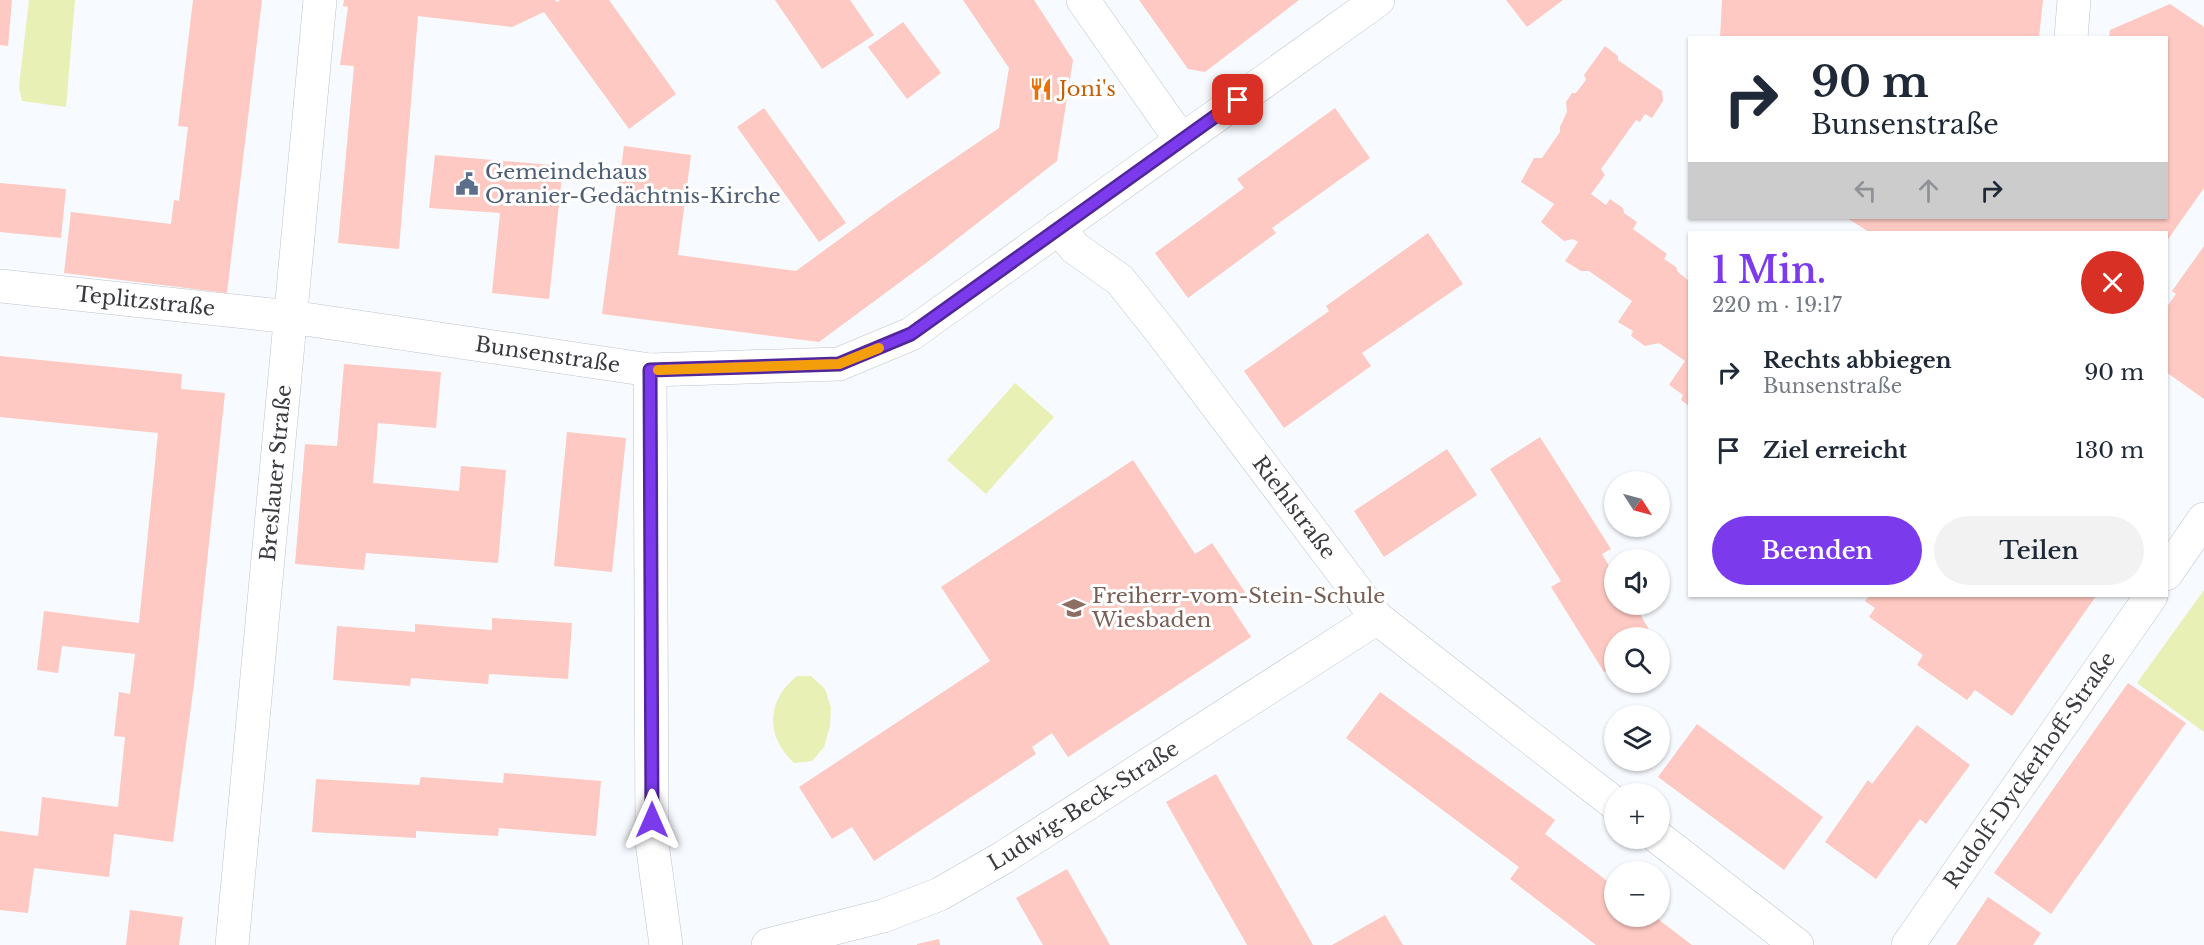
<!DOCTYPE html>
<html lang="de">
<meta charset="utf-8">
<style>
:root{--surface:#fff;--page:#f2f2f3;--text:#1f2937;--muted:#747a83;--accent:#7c3aed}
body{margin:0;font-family:"Libre Baskerville",serif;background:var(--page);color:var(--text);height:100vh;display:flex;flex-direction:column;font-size:22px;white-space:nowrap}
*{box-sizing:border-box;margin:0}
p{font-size:20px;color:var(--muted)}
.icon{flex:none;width:33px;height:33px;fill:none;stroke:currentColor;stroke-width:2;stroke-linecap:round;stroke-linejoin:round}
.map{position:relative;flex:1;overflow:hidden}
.panel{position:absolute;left:1688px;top:231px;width:480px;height:366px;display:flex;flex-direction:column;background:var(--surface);border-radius:0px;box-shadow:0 2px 4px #0004}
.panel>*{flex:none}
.guide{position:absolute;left:1688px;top:36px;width:480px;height:183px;border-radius:0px;box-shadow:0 2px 4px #0004;background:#fff;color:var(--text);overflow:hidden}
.needle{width:39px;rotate:126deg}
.controls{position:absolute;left:1604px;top:471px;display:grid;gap:12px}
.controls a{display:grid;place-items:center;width:66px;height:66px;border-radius:50%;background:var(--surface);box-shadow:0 2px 4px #0004;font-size:30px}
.pin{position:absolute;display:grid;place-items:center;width:51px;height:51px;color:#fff;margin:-26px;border-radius:12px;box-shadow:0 3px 9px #0006}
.me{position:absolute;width:66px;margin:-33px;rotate:0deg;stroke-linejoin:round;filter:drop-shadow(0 0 4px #0008)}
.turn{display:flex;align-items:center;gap:21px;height:126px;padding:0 24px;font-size:27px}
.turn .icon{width:78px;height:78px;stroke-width:2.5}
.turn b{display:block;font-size:42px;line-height:51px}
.lanes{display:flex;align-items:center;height:57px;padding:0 24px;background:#0003;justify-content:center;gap:30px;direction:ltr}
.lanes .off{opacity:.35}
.round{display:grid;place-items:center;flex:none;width:63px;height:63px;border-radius:32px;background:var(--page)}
.head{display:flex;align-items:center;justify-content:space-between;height:102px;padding:0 24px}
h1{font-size:36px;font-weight:600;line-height:45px;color:var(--accent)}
.cta{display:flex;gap:12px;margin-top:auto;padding:12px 24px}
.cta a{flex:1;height:69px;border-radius:36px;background:var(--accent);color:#fff;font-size:24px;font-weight:600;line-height:69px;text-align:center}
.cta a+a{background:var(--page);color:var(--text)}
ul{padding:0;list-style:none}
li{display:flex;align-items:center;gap:18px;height:78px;padding:0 24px}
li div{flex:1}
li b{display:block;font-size:22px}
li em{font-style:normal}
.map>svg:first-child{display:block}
</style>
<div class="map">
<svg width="2204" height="945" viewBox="0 0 2204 945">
<rect width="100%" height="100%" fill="#f7fafe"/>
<g fill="#e9f0b5">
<polygon points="29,0 75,0 66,107 22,101 19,87"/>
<polygon points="1015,383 1054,417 986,494 947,460"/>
<polygon points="2204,590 2204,732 2137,683"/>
<path d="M797 676H811L825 689 831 708 830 726 824 747 812 761 794 763C765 736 766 701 797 676Z"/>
</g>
<g fill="#fec9c2">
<polygon points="0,0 12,0 8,46 0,45"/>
<polygon points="193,0 262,0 227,293 64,273 71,212 171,224 174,200 179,201 188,127 178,126"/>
<polygon points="344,0 555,0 557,2 560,0 609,0 676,94 629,129 544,12 512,27 418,16 399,249 338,243 354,66 340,65 348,7 343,6"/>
<polygon points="775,0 850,0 874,35 822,69"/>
<polygon points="963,0 1034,0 1073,60 1057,161 930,260 819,342 602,314 624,146 691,155 678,255 796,271 889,203 999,128 1009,68"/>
<polygon points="1139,0 1299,0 1205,72 1188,69"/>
<polygon points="1506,0 1563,0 1527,27"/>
<polygon points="1722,0 2043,0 2039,38 1720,38"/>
<polygon points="2170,4 2204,27 2204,188 2166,242 2166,232 1869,232 1847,218 2166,218 2166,38 2109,38 2110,30"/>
<polygon points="903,22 941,73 907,99 868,47"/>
<polygon points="1605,46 1618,56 1618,60 1662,91 1663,101 1652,118 1645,114 1640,122 1636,120 1601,169 1605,175 1591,194 1606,205 1610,199 1623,208 1624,213 1637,222 1633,229 1667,254 1664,259 1676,267 1678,272 1689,281 1689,406 1681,400 1683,395 1669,385 1685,361 1659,343 1645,346 1631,336 1633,331 1618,322 1632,301 1589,271 1581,271 1565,261 1578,242 1573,239 1564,241 1541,222 1554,204 1521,182 1534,158 1542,158 1560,132 1560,127 1567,112 1566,102 1572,93 1576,93 1586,80 1584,75"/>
<polygon points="764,108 846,223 819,242 737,127"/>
<polygon points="1335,108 1370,158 1272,228 1276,233 1188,298 1155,253 1244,188 1237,179"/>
<polygon points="435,155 563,166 549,299 492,293 500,213 429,208"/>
<polygon points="0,183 66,189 61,238 0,232"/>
<polygon points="1428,233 1463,284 1362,353 1371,366 1284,428 1244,371 1329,311 1326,306"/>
<polygon points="2204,246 2204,399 2166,372 2166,308 2176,294 2172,291"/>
<polygon points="0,356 182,374 181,389 225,393 194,684 173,842 114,834 109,877 34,868 28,913 0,910 0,831 38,836 42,797 118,807 125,737 114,736 119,692 130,694 135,654 62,646 58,673 37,670 44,611 139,623 158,433 0,417"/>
<polygon points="344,364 441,372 436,428 378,423 373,483 459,491 461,466 506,470 498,563 366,553 364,570 295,564 305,444 337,446"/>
<polygon points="567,432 626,438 612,572 554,566"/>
<polygon points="1540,437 1611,549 1602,554 1614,574 1614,604 1634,604 1654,638 1614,638 1614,666 1604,672 1551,587 1561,581 1490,469"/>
<polygon points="1447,449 1477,495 1384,557 1354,511"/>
<polygon points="1133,460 1195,554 1212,543 1245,592 1229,603 1251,637 1068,757 1052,733 1032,747 1036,754 874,861 852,827 832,839 799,787 990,661 941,587"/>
<polygon points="1869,596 2096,596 2012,716 1975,690 1967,700 1917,665 1923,655 1869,617 1875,608 1865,601"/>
<polygon points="492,618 572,623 568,679 489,674 488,684 411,678 410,686 333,680 337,626 415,632 415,624 492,630"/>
<polygon points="2128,683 2186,723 2051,914 1994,873"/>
<polygon points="1380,692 1555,820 1545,834 1614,886 1614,916 1654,916 1692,945 1596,945 1510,879 1519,867 1346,738"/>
<polygon points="1697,724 1823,817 1784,870 1658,777"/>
<polygon points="1917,725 1970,765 1926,824 1920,819 1876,879 1825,842 1868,780 1872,784"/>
<polygon points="504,773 601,781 596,836 499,828 498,836 416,831 416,838 312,832 316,779 419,785 421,777 503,783"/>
<polygon points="1216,774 1313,945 1247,945 1193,850 1166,802"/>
<polygon points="1067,869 1110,945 1043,945 1016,898"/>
<polygon points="1988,897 2041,933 2033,945 1956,945"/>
<polygon points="130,910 183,917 179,945 126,945"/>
<polygon points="1385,915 1403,945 1332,945"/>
<polygon points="939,939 940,945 917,945 917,944"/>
</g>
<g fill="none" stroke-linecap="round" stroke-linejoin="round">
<g stroke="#bdc5ce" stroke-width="34">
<g id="minor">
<polyline points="1083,0 1181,140"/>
<polyline points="2071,38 2074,0"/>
<path id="s1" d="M1058 228 1075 248 1120 280 1163 334 1377 618 1614 803"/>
<path id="s2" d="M0 286 291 317 650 370 839 364 911 334 1378 0"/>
<polyline points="650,370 652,843 666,945"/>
<polyline points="2166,574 2204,519"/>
<polyline points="1659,838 1797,945"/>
<path id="s3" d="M232 945 320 0"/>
<path id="s4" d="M768 945 883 916 940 894 1004 857 1377 618"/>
<path id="s5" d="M1908 945 2151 596"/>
</g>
</g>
<use href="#minor" stroke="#fff" stroke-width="33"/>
</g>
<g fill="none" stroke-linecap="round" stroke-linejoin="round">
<g stroke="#51269a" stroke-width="15">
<polyline id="route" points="652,820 650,370 839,364 911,334 1238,100"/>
</g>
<use href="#route" stroke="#7c3aed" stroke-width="10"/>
<polyline stroke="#f59e0b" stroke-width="10" points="658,370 839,364 879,348"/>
</g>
<defs>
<g id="restaurant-bare" transform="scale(1.8)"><path d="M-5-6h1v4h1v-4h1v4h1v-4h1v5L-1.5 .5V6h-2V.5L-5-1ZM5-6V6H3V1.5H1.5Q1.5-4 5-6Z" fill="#e8710a" stroke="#fff" stroke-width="2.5" paint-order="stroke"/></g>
<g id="civic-bare" transform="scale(1.8)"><path d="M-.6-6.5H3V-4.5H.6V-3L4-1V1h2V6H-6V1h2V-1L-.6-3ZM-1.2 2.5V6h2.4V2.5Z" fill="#5c6f8a" stroke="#fff" stroke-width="2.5" paint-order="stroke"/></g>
<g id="school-bare" transform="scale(1.8)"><path d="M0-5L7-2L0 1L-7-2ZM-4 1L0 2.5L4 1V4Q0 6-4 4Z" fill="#8d6e63" stroke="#fff" stroke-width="2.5" paint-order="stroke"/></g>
</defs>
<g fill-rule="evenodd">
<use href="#restaurant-bare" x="1041" y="89"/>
<use href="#civic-bare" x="467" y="184"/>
<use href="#school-bare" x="1074" y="608"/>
</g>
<g text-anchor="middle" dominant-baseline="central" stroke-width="6" stroke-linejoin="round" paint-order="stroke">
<g font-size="21" fill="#c56008" stroke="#fff" text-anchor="start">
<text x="1059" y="89">Joni's</text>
</g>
<g font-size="21" fill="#4e5e75" stroke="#fff" text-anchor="start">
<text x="485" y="172">Gemeindehaus<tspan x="485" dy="24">Oranier-Gedächtnis-Kirche</tspan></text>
</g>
<g font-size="21" fill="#393b3f" stroke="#fff">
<text stroke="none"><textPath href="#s2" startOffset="146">Teplitzstraße</textPath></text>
<text stroke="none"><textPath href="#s2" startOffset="552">Bunsenstraße</textPath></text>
<text stroke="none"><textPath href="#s3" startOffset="474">Breslauer Straße</textPath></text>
<text stroke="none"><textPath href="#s1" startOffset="368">Riehlstraße</textPath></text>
<text stroke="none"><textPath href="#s5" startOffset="213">Rudolf-Dyckerhoff-Straße</textPath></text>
<text stroke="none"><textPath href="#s4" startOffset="348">Ludwig-Beck-Straße</textPath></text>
</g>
<g font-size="21" fill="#785e54" stroke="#fff" text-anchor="start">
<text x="1092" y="596">Freiherr-vom-Stein-Schule<tspan x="1092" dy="24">Wiesbaden</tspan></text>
</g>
</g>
</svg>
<div class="controls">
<a><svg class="needle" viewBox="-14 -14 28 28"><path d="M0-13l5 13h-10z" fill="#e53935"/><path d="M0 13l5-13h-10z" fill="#747a83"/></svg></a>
<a><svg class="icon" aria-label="sound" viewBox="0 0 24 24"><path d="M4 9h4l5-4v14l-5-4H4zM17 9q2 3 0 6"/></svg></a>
<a><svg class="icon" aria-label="search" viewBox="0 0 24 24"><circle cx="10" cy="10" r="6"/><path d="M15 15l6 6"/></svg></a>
<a><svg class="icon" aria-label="layers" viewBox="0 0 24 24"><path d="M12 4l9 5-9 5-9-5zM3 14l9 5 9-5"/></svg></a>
<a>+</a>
<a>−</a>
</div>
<div class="pin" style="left:1238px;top:100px;background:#d93025"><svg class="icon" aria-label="arrive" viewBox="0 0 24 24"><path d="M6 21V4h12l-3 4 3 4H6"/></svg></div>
<svg class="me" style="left:652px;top:820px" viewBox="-20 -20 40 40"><path d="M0-17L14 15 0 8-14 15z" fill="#7c3aed" stroke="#fff" stroke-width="4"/></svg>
<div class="guide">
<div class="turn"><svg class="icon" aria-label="right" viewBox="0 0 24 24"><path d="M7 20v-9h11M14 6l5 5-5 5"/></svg><div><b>90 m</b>Bunsenstraße</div></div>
<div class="lanes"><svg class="icon off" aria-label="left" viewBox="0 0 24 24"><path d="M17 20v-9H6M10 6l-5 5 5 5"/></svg><svg class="icon off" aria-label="ahead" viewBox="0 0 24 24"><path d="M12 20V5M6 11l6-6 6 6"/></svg><svg class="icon" aria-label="right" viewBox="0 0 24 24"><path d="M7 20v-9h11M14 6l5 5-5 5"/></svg></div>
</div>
<section class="panel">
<div class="head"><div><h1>1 Min.</h1><p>220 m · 19:17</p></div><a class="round" style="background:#d93025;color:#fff"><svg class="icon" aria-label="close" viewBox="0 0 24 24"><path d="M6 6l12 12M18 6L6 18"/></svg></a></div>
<ul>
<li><svg class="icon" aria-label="right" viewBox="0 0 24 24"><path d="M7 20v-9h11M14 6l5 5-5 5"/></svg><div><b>Rechts abbiegen</b><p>Bunsenstraße</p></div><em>90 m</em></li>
<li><svg class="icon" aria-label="arrive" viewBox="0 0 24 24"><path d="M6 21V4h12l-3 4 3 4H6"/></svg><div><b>Ziel erreicht</b></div><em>130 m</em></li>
</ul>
<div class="cta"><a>Beenden</a><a>Teilen</a></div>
</section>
</div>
